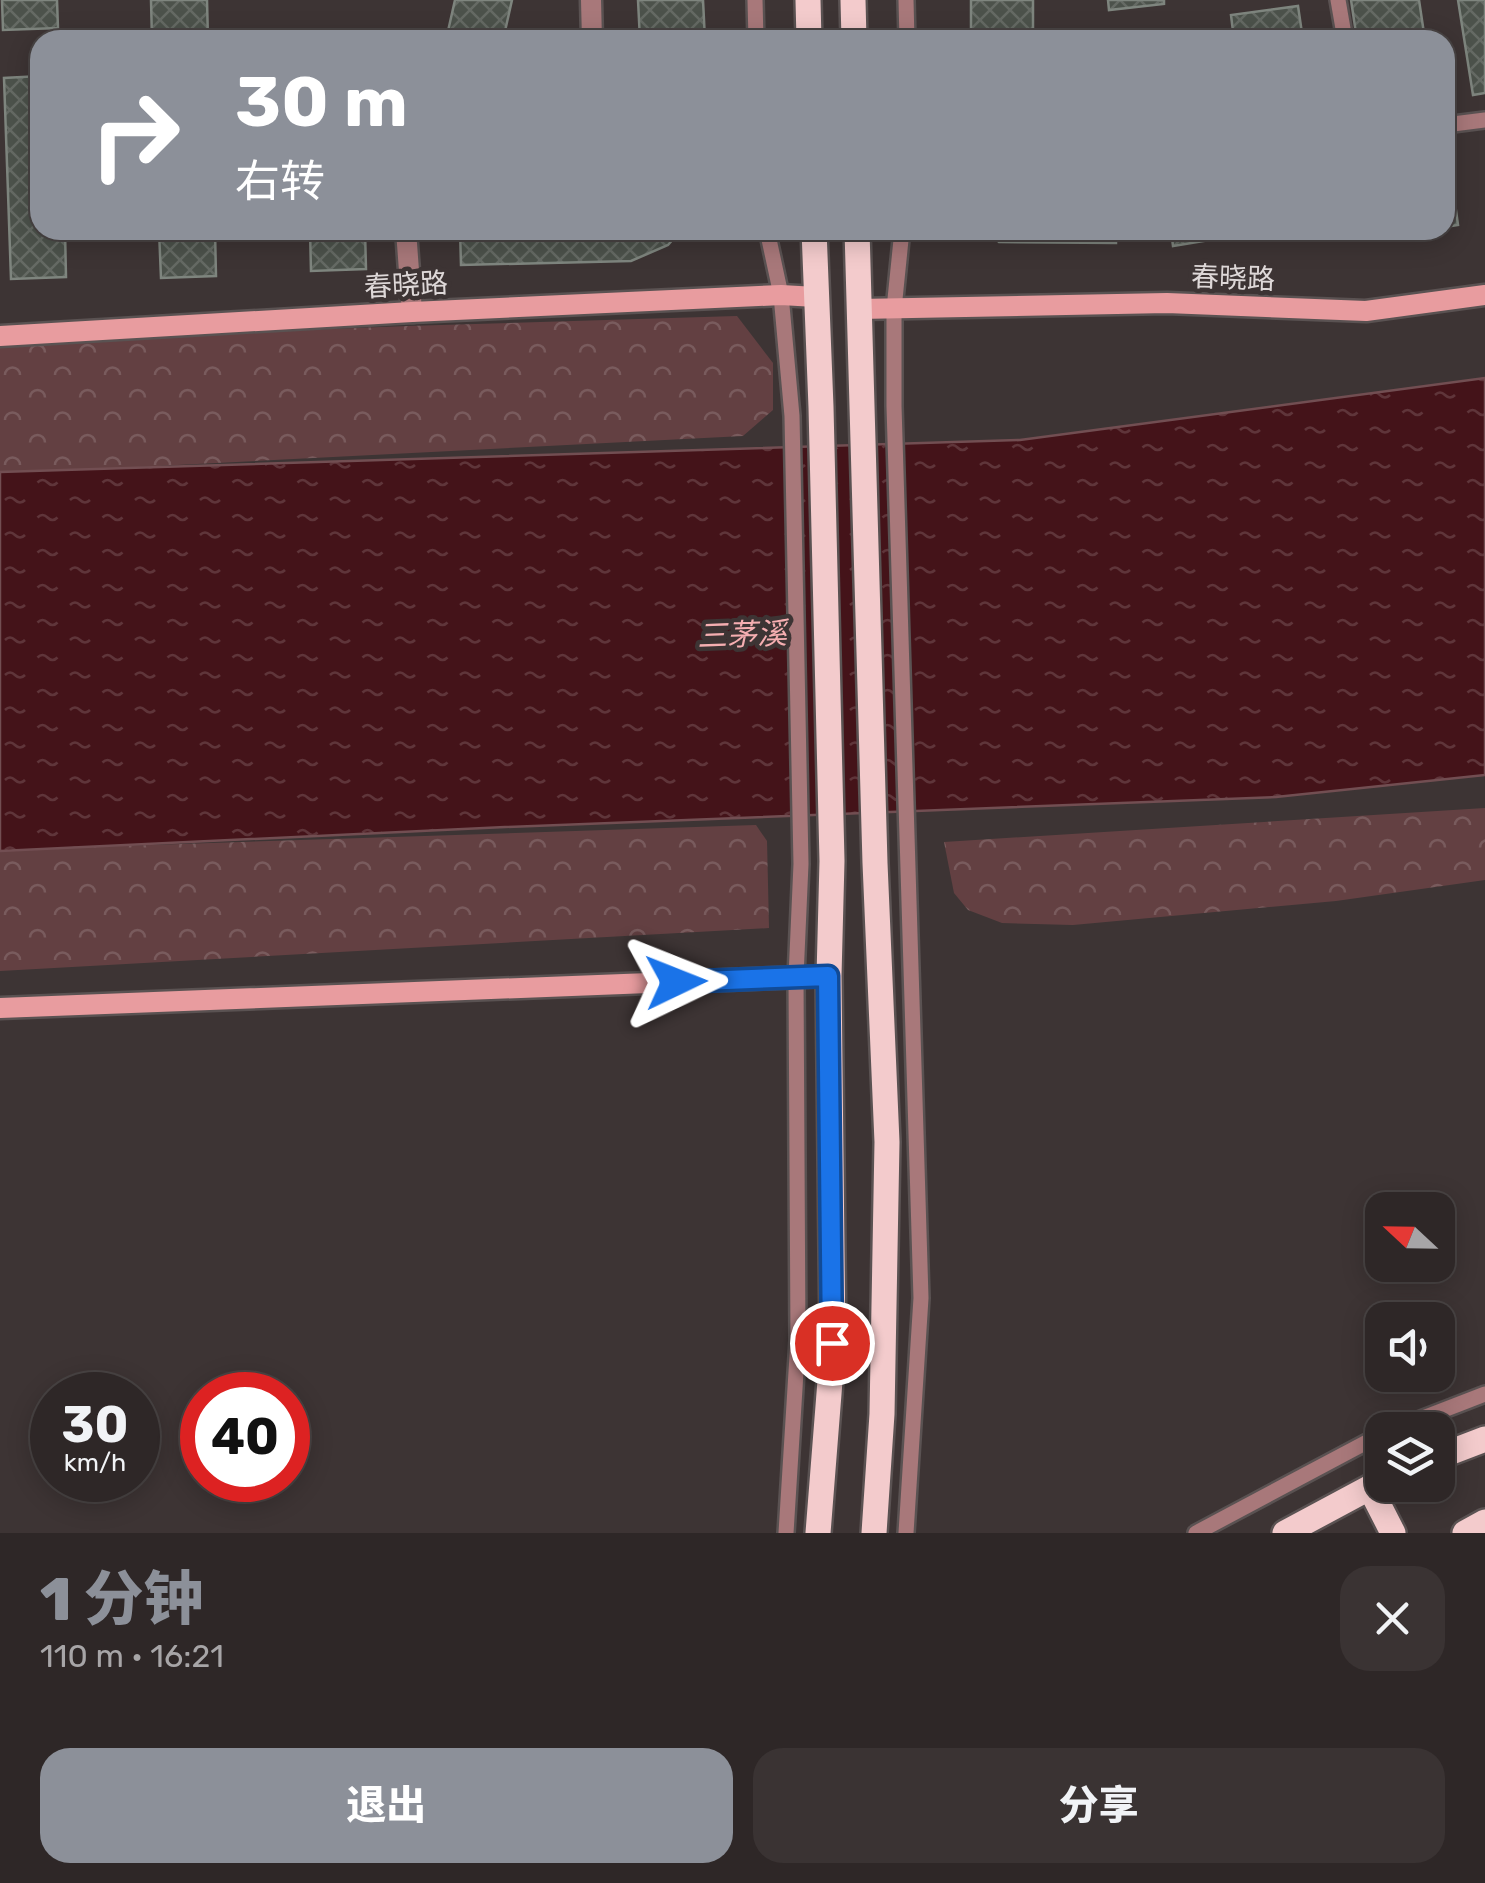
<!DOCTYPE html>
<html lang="zh">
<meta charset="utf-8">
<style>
:root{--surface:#2e2727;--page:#3a3333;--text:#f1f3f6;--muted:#a7a5a7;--line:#494444;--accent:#8c9099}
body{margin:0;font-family:Rubik,"Noto Sans SC",sans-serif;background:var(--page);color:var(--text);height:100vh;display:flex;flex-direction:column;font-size:38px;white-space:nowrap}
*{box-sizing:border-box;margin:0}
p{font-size:32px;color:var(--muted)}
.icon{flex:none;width:55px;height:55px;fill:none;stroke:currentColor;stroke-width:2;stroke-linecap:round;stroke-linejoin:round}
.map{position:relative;height:1533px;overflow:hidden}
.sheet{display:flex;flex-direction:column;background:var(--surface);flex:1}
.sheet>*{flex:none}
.guide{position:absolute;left:30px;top:30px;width:1425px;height:210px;border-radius:30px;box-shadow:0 5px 25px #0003,0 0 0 2px var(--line);background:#8c9099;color:#fff;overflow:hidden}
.needle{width:65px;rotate:292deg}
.controls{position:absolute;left:1365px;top:1192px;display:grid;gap:20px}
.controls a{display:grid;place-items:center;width:90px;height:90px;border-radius:20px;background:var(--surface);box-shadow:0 5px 25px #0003,0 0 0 2px var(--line);font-size:50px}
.speed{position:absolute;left:30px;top:1372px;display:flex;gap:20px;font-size:50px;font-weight:700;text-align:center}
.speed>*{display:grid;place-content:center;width:130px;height:130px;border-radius:50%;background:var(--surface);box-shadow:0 5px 25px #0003,0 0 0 2px var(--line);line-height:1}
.speed small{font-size:25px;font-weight:400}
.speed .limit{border:15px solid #d22;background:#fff;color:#111}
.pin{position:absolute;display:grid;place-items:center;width:85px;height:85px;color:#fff;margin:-42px;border:5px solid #fff;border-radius:50%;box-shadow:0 2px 10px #0007}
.me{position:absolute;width:110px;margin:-55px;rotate:88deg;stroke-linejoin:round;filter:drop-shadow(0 0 8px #0008)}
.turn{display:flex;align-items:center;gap:35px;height:210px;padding:0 40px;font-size:45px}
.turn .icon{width:130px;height:130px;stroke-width:2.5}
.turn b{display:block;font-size:70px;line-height:85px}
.round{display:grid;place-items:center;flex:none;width:105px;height:105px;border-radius:30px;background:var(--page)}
.headline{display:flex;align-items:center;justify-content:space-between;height:170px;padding:0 40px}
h1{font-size:60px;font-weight:800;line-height:75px;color:var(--accent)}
.action{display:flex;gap:20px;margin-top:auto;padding:20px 40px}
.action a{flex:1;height:115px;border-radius:30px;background:var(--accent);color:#fff;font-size:40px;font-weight:800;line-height:115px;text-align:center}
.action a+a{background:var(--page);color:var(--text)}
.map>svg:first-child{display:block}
</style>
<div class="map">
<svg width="1485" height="1533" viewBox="0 0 1485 1533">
<defs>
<pattern id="park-crowns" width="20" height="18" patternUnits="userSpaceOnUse" patternTransform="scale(2.5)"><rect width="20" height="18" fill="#634042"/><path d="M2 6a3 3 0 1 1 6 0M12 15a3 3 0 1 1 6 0" fill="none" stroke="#795b5d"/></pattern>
<pattern id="water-ripples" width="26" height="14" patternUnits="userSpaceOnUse" patternTransform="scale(2.5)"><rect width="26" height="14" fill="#441319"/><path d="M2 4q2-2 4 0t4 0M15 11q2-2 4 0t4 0" fill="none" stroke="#5f353a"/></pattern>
<pattern id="building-cross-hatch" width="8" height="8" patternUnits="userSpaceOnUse" patternTransform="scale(2.5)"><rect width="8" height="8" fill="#4c524b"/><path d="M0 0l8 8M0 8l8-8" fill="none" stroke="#656a64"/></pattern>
</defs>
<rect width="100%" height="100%" fill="#3d3434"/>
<g fill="url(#park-crowns)">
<polygon points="737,316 773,363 773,410 743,436 0,474 0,342 407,326"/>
<polygon points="1485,808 1485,880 1336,901 1073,925 1002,923 968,910 954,893 944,842"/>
<polygon points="756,825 767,841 769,928 0,971 0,850"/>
</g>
<polygon fill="url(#water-ripples)" stroke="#724e52" stroke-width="2.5" points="1485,378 1485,775 1276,797 505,827 0,851 0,472 1020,440"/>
<g fill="url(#building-cross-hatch)" stroke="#7e857e" stroke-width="2.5">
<polygon points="2,0 57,0 58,28 3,30"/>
<polygon points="151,0 207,0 208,40 152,40"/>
<polygon points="455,0 512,0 503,40 446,40"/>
<polygon points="638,0 703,0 705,40 640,40"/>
<rect x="971" y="0" width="62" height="40"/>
<polygon points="1108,0 1164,0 1164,4 1109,10"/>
<polygon points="1351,0 1419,0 1425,40 1357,40"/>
<polygon points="1458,0 1485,0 1485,93 1473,95"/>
<polygon points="1298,6 1303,40 1234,40 1231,15"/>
<polygon points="40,76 40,230 65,230 66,277 11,279 4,78"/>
<polygon points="1449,160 1458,225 1445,227 1445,161"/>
<polygon points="159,230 215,230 216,276 161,278"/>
<polygon points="310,230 365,230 366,269 311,271"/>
<polygon points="460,230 681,230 668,245 631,261 461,265"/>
<polygon points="986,230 1116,230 1116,243 999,242"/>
<polygon points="1171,230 1227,230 1228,237 1173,246"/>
</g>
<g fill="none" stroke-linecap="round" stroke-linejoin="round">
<g stroke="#5a5252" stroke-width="20">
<g id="lane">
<polyline points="755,0 756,40"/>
<polyline points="906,0 907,40"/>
<polyline points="1338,0 1345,40"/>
<polyline points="1445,125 1485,120"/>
<polyline points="767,230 781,295 792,416 801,864 796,977 798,1340 786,1533"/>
<polyline points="902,230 894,309 894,406 921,1298 906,1533"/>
<polyline points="1392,1430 1485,1394"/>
<polyline points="1196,1533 1382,1434"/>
</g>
</g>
<g stroke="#5a5252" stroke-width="25">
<g id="street">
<polyline points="591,0 592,40"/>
<polyline points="406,230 412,312"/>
</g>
</g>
<g stroke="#5a5252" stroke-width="25">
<g id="secondary">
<polyline points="859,309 1167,303 1366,311 1485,295"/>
<polyline points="0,336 412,312 781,295 816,297"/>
<polyline points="0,1008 829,976"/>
</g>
</g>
<g stroke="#5a5252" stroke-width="30">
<g id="primary">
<polyline points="808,0 809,40"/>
<polyline points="853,0 854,40"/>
<polyline points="814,230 821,407 832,861 829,976 833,1343 818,1533"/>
<polyline points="857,230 875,863 887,1142 882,1414 874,1533"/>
<polyline points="1438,1457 1485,1439"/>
<polyline points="1370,1488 1393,1533"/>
<polyline points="1285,1533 1382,1481"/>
<polyline points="1465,1533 1485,1522"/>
</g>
</g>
<use href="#lane" stroke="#a8787a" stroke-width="15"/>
<use href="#street" stroke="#a8787a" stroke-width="20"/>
<use href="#secondary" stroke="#e89c9f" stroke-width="20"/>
<use href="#primary" stroke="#f3cbcc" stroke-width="25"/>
</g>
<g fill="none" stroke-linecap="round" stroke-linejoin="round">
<g stroke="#114b97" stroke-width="25">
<polyline id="route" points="676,982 828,976 832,1343"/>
</g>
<use href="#route" stroke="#1a73e8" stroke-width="18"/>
</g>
<g text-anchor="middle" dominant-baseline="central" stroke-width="9" stroke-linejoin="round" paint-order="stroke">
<g font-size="28" fill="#ded8d8" stroke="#3d3434">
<text transform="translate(1233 278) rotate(2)">春晓路</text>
<text transform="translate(406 285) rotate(-3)">春晓路</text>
</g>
<g font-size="30" font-style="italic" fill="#f5aeb1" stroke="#3d3434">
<text transform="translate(742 635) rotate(-2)">三茅溪</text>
</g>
</g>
</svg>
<div class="controls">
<a><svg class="needle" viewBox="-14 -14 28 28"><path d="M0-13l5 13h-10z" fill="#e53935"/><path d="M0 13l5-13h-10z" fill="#a7a5a7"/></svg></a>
<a><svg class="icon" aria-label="sound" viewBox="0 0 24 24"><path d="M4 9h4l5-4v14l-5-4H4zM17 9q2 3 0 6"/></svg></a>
<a><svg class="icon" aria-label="layers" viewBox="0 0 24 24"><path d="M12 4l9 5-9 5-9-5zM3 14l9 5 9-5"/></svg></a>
</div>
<div class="speed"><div>30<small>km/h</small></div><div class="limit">40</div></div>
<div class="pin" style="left:832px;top:1343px;background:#d93025"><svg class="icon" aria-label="arrive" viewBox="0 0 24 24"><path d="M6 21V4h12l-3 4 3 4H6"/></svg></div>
<svg class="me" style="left:676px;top:982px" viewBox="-20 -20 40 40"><path d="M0-17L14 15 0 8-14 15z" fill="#1a73e8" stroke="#fff" stroke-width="4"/></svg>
<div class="guide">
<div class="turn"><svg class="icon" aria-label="right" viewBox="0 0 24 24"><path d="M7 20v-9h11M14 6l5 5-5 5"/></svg><div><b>30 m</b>右转</div></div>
</div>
</div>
<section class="sheet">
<div class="headline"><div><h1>1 分钟</h1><p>110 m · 16:21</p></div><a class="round"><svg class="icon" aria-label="close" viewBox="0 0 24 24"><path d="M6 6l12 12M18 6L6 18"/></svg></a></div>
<div class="action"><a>退出</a><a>分享</a></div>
</section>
